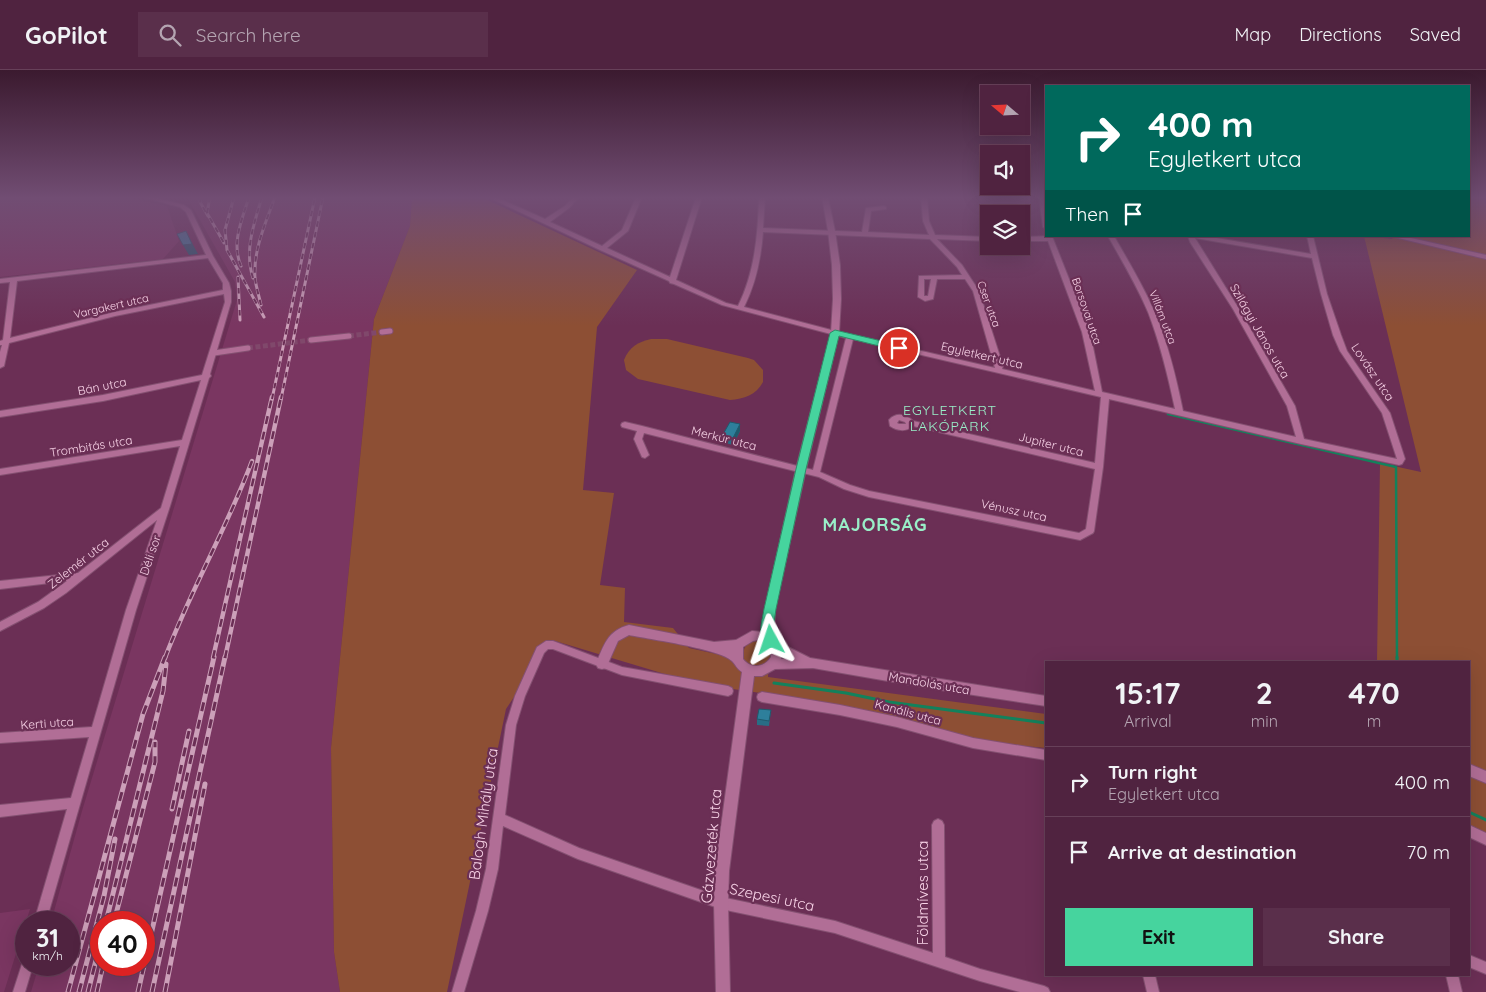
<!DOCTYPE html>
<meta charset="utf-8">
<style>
:root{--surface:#502340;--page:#5a2f4b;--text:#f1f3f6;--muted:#b4a4b1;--line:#674059;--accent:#46d49e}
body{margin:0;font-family:Quicksand,sans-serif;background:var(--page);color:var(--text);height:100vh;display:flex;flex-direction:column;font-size:19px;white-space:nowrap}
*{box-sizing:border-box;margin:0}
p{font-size:16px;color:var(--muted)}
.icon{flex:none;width:28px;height:28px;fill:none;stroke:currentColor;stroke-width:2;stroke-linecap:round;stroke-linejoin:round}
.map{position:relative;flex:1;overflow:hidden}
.drawer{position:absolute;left:1045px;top:591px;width:425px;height:315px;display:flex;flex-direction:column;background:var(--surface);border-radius:0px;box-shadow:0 5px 20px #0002,0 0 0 1px var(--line)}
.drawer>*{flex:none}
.guide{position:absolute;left:1045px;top:15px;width:425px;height:152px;border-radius:0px;box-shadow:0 5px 20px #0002,0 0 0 1px var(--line);background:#00695c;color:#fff;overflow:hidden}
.needle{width:32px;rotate:289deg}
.tools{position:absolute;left:980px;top:15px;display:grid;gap:10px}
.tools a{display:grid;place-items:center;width:50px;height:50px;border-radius:0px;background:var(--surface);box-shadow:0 5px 20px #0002,0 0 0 1px var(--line);font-size:25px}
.speed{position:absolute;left:15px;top:841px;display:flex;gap:10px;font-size:25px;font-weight:700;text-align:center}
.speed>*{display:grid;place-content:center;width:65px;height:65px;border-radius:50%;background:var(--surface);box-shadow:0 5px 20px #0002,0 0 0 1px var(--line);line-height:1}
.speed small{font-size:12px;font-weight:400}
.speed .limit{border:8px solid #d22;background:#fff;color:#111}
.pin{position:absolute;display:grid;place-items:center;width:42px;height:42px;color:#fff;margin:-21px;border:2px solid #fff;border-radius:50%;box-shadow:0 1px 5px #0007}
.me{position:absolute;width:55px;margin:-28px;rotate:355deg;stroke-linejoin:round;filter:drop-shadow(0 0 4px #0008)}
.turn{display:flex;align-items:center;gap:18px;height:105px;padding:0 20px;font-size:22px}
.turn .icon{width:65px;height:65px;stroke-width:2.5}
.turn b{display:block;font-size:35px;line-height:42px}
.then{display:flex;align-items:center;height:48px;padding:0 20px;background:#0003;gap:10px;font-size:19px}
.eta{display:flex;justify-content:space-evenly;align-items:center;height:85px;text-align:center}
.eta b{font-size:30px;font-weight:800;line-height:35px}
.action{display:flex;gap:10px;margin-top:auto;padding:10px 20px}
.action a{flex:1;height:58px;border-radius:0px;background:var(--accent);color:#111;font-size:20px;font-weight:800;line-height:58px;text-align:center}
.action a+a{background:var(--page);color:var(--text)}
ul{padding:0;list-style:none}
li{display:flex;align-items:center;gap:15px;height:70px;padding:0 20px;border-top:1px solid var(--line)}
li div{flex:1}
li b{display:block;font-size:19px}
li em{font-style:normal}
header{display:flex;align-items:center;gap:30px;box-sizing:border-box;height:70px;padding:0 25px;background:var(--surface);border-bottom:1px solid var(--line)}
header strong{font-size:24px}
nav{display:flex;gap:28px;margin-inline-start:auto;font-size:18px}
.search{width:350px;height:45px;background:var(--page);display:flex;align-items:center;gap:12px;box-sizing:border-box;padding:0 18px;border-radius:0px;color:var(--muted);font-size:19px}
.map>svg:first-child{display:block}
</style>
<header>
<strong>GoPilot</strong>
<div class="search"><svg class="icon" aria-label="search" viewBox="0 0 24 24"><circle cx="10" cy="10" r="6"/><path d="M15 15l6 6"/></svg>Search here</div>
<nav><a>Map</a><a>Directions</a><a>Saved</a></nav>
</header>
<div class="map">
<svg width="1486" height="922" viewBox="0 0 1486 922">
<rect width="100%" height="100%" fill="#6b2f55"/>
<g fill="#7a3661" fill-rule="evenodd">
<polygon points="0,127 125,127 167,136 179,171 163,189 0,207"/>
<path d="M189 127H412L410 156 374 249 331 678 334 882 340 922H31L39 895H69V852H51L82 741 237 230 235 212 188 129ZM101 852H144V895H101Z"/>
<polygon points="30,839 4,922 0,922 0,843"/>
</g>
<g fill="#8d4f34">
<path d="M412 127H481L637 200 597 257 583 420 614 423 600 515 625 518 624 552 673 558 689 578 744 590C738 566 771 565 772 583 772 591 768 600 768 607L1046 644V678L970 671 802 629 698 614 552 570 506 639 447 922H340L334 882 331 678 374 249 410 156Z"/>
<polygon points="1469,127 1481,127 1486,134 1486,770 1469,762 1469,592 1377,592 1380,393 1421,402 1364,166 1392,169 1394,166 1469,166"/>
<path d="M651 269H667L748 288 754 290 763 300V312C756 325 744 329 730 330L638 309 626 300 624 290C629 277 638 272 651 269Z"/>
</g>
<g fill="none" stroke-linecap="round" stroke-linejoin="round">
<polyline stroke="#13815c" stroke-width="2.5" points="1168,344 1396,397 1397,588"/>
<g stroke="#13815c" stroke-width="3">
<polyline points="1397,587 1397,592"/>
<polyline points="774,613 846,623 889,632 1046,653"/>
<polyline points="1469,742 1486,750"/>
</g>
<g stroke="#80486b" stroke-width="5" stroke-dasharray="5 2.5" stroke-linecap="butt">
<polyline points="349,266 382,262"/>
<polyline points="248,278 311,270"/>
</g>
<g stroke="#845071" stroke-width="7">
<g id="pedestrian">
<polyline points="382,262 390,261"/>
<polyline points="311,270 349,266"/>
<polyline points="214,283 248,278"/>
</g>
</g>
<g stroke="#845071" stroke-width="2">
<g id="minor">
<path d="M142 127H153L184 135 191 140 213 186 229 213 231 221V232L210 304 211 306 209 308 170 436 136 540 46 852H34L67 739 0 747V735L71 728 89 667 0 673V663L92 657 126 540 157 450 66 523 44 538 0 561V552L38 532 67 511 0 519V511L78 503 161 438 180 376 0 405V399L182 370 201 310 103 331 0 347V341L103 325 202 305 225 232 224 224 115 246 9 273 4 296 0 298V282L2 275H0V271L3 270 10 212 0 213V209L206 185 186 142 180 137ZM208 188 223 213V220L115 242 10 268 17 211Z"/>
<path d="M488 127H496L545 149 565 136 573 127H579L569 138 550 152 602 176 622 160 636 127H642L628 161 607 178 670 207 696 127H702L676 210 726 233 738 236C755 202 758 164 759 127H765L763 158 862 162 866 138 884 136 886 137V139L871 141 868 162 929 165 923 151 921 127H927L929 151 935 165 989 167V171L937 169 962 195 979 221 1003 296 1002 299 1095 321 1082 262 1048 171H1021V167L1052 166 1090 262 1102 322 1175 339C1168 306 1160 273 1148 242 1137 216 1122 191 1108 166H1114C1128 191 1143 215 1154 241 1168 273 1176 307 1183 341L1296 367 1287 336 1233 239 1190 172 1188 166H1205L1311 184 1307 166H1313L1327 224 1341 265 1347 281 1390 343 1405 389 1402 394 1399 395 1301 374 1109 329 1103 397 1094 461 1093 463 1080 470 869 427 844 419 819 407 644 363 642 369 649 385 645 388 642 387 634 369 637 361 622 357 621 355 622 353 625 352 642 356 813 400 846 268 722 235 674 214 670 213 669 211 600 180ZM763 162 930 169 957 197 962 205 919 206 918 227 925 231 933 229 937 209H965L973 221 995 298 835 261 744 237C756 213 761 188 763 162ZM1195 168 1312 188 1321 224 1333 265 1340 281 1382 343 1397 389 1304 369 1295 336 1239 239ZM924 209H931L928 226H924ZM853 269 1101 327 1095 393 913 351C906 344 896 342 889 350L890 356C897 361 906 362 913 356L1095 399 1086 459 1079 463 869 421 850 415 820 402ZM899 350 905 352 906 354H899L897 353Z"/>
<polygon points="1039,127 1045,127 1046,159 1043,157"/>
<polygon points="1390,166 1402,166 1486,185 1486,189"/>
<polygon points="546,571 553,571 622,597 728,616 732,618 733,621 732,624 728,626 622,605 553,579 548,579 544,583 525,626 516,655 505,745 579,778 721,827 835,851 933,883 932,755 934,751 938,749 942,751 944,755 945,887 980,899 1044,916 1048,918 1050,922 1020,922 980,911 835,863 721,839 578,789 503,756 498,799 488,841 464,922 452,922 476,841 486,799 506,655 515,626 537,577"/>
<polygon points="762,622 840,635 897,647 973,668 1046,680 1046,690 973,678 897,657 840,645 762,632 758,630 757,627 758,624"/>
<polygon points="1469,755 1486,763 1486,775 1469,767"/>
<polygon points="1469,885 1486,892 1486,904 1469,897"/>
<polygon points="26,889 26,895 33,895 25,922 13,922 23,891"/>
<polygon points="1143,905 1155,905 1159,922 1147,922"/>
<polygon points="1446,905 1458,905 1462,922 1450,922"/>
</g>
</g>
<g stroke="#845071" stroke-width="2">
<g id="tertiary">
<path d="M822 127H828L835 161 840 195 841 229 839 263 806 399 775 539 774 566 780 573 810 588 1046 626V636L934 619 813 598 775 599 762 606H754L729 801 728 833 730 922H716L714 833 715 801 742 602C737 599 736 595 732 591 721 579 648 569 629 565L618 571 606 598 602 599 598 598 596 594C604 575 607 561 629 555L714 572 736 570 752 561 763 562 765 539 796 399 831 263 833 229 832 195 828 161ZM758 570 766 572 770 577 771 587C764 598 751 599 743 589V577L753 571ZM782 585 791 589H781Z"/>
<polygon points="1469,694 1486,701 1486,713 1469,706"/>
</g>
</g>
<use href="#pedestrian" stroke="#b16e96" stroke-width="5"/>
<use href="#minor" fill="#b16e96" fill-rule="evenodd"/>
<use href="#tertiary" fill="#b16e96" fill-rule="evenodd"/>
<g stroke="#cca0b9" stroke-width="3">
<g id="rail-far2">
<polyline points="201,127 200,132 208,146"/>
<polyline points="210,127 207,143 224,173"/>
<polyline points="234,127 225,160 227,180 264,247"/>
<path d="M241 196C231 173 242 150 249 127"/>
<polyline points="238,207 240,250"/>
<path d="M253 208C244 180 254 154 262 127"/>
<path d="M261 235C259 226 256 217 255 208 253 180 266 152 275 127"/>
<polyline points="272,329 315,127"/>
<polyline points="281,329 323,127"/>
</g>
</g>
<g stroke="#cca0b9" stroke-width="4.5">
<g id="rail-far1">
<path d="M165 588C190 521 227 458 252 391"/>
<polyline points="213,588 272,327"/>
<polyline points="225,588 281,327"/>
</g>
</g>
<g stroke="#cca0b9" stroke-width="5">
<g id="rail">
<polyline points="172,739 189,661"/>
<polyline points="106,852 163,621 166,594"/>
<polyline points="114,852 155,692 155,672"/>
<polyline points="68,922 143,644 165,587"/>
<polyline points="79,922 104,826 115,769"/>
<polyline points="88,922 101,870"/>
<polyline points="97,922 103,895"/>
<polyline points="138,922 214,587"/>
<polyline points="152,922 225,587"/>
<polyline points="165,922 205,714"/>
</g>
</g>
<use href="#rail-far2" stroke="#6b2f55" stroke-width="2" stroke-dasharray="5.5" stroke-linecap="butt"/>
<use href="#rail-far1" stroke="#6b2f55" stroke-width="2.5" stroke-dasharray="8" stroke-linecap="butt"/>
<use href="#rail" stroke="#6b2f55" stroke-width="3" stroke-dasharray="9" stroke-linecap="butt"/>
</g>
<g fill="#286d85">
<polygon points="740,354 740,361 733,375 722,372 722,366"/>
<polygon points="771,640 769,656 757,655 757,649"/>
</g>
<g fill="#20596c">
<polygon points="186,161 191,171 198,184 189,185 183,175"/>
<polygon points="740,354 740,361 733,375 733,368"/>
</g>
<g fill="#2e7f9b" stroke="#20596c">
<polygon points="186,161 192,174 183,175 177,164"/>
<polygon points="730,352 740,354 733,368 722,366"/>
<polygon points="759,639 771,640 769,651 757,649"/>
</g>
<linearGradient id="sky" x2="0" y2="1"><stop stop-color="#3b1a2f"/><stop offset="0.5" stop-color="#714d73"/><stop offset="1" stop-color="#714d73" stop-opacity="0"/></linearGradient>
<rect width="1486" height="256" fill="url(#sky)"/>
<path fill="#46d49e" stroke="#2e8a67" d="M835 260 899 275 904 278 899 281 839 266 806 399 776 539 773 560 777 570 775 574 771 575C755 570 762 552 764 539L796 399 830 263Z"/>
<g text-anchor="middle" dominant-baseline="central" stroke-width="4.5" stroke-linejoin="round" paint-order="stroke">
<g font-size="11" fill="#f8d3e7" stroke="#6b2f55">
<text transform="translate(989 234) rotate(70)">Cser utca</text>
<text transform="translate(111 236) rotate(-13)">Vargakert utca</text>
<text transform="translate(1087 241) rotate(71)">Borsovai utca</text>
<text transform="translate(1163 247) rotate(69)">Villám utca</text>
</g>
<g font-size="12" fill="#f8d3e7" stroke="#6b2f55">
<text transform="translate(1260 261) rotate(60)">Szilágyi János utca</text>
<text transform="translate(982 285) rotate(13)">Egyletkert utca</text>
<text transform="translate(1373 302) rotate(56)">Lovász utca</text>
<text transform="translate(102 316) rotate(-11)">Bán utca</text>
<text transform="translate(724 368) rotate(14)">Merkúr utca</text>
<text transform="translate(1051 374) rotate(14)">Jupiter utca</text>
<text transform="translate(91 376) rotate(-9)">Trombitás utca</text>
<text transform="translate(1014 440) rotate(12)">Vénusz utca</text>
<text transform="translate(150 485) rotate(-71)">Déli sor</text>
<text transform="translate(78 493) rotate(-38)">Zelemér utca</text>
<text transform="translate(929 613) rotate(10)">Mandolás utca</text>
<text transform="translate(908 642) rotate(15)">Kanális utca</text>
<text transform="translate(47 653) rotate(-4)">Kerti utca</text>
</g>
<g font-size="14" letter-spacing="1" fill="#99efc8" stroke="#6b2f55">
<text x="950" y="340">EGYLETKERT<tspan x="950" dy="16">LAKÓPARK</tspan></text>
</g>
<g font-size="15" fill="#f8d3e7" stroke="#6b2f55">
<text transform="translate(483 744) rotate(-82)">Balogh Mihály utca</text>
<text transform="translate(711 776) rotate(-85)">Gázvezeték utca</text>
<text transform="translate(922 823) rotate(-90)">Földmíves utca</text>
<text transform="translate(772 827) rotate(12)">Szepesi utca</text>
</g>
<g font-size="18" font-weight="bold" letter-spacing="1" fill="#99efc8" stroke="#6b2f55">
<text x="875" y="454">MAJORSÁG</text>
</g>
</g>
</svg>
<div class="tools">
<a><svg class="needle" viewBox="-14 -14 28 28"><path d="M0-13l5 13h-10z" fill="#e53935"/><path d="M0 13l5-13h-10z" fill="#b4a4b1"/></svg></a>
<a><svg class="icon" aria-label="sound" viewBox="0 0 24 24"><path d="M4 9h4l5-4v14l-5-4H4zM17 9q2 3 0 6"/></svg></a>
<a><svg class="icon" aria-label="layers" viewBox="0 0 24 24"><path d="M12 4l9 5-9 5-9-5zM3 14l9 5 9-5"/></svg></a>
</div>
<div class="speed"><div>31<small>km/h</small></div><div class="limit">40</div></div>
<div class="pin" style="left:899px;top:278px;background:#d93025"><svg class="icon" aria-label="arrive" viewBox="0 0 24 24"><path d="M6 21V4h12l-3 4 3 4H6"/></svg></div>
<svg class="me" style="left:771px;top:570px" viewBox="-20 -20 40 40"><path d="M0-17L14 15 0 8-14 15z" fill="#46d49e" stroke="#fff" stroke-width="4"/></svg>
<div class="guide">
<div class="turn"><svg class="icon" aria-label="right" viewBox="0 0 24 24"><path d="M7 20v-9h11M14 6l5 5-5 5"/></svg><div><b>400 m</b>Egyletkert utca</div></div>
<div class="then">Then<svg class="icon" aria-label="arrive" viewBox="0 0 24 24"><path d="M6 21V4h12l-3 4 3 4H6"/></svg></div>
</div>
<section class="drawer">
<div class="eta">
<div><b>15:17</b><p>Arrival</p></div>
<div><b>2</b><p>min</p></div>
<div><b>470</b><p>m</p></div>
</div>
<ul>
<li><svg class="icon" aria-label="right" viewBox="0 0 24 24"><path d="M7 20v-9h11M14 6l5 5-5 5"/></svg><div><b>Turn right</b><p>Egyletkert utca</p></div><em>400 m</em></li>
<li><svg class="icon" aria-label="arrive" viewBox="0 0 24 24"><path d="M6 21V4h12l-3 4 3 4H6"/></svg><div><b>Arrive at destination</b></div><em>70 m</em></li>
</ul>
<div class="action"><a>Exit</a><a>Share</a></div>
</section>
</div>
